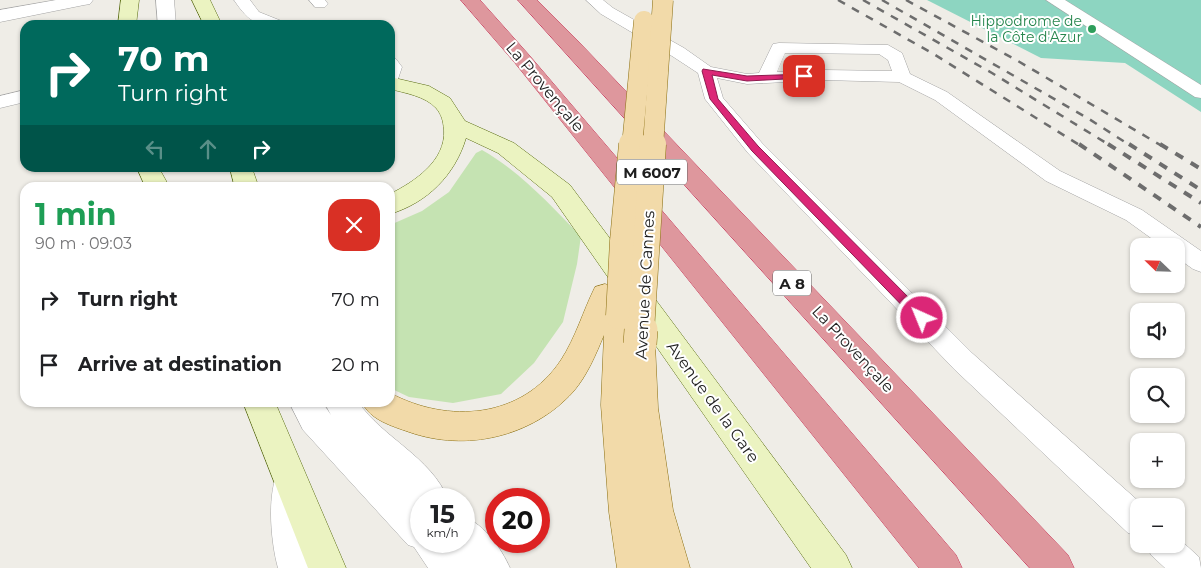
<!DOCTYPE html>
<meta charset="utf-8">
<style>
:root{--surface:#fff;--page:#f6f6f6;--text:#202124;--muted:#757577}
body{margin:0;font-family:Montserrat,sans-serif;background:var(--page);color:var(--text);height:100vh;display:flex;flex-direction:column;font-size:19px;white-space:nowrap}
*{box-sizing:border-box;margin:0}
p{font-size:16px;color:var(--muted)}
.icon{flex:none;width:28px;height:28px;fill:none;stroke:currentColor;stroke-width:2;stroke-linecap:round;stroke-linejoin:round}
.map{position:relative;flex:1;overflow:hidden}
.details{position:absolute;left:20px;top:182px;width:375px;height:225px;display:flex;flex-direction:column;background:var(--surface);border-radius:15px;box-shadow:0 1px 4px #0004}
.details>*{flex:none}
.banner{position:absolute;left:20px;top:20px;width:375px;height:152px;border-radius:15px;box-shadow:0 1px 4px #0004;background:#00695c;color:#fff;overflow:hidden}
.needle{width:32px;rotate:293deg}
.fabs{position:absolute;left:1130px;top:238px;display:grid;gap:10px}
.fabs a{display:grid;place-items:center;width:55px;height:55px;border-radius:10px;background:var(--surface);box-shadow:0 1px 4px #0004;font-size:25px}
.speed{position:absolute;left:410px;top:488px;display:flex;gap:10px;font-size:25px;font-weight:700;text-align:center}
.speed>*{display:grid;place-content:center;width:65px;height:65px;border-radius:50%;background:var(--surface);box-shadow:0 1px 4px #0004;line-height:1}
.speed small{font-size:12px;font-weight:400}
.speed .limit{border:8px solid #d22;background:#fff;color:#111}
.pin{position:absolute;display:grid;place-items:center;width:42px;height:42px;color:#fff;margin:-21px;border-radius:10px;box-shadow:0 2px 8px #0006}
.me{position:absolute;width:55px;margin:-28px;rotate:316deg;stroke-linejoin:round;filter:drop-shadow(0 0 4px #0008)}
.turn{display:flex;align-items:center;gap:18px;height:105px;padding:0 15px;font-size:22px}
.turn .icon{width:65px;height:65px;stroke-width:2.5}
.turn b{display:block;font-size:35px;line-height:42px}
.lanes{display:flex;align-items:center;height:48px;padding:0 15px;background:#0003;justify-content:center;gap:25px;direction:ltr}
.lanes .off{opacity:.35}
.round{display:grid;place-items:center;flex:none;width:52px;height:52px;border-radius:15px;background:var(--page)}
.summary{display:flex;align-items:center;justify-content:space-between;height:85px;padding:0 15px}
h1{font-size:30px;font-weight:700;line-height:38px;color:#1e9e55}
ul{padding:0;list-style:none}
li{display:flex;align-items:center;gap:15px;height:65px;padding:0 15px}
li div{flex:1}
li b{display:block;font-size:19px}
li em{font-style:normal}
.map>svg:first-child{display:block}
</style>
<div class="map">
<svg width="1201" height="568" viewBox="0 0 1201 568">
<rect width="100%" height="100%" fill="#efede7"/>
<path fill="#c5e3b2" d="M482 150C521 172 550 205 581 236L577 264 563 322 534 363 501 394 453 403 409 397 390 388V225L422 211 449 192 476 153Z"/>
<polygon fill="#8dd5c1" points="927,0 1201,0 1201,112 1125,63 1041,58"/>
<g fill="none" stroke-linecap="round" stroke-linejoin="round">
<g stroke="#a3a3a3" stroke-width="1">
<g id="service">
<path d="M234 0H250L259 12 284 22 286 25C257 25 251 25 234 0Z"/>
<polygon points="309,0 325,0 328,4 325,7 315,7"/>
<path d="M586 0H603L613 8 684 48 711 67 747 74 759 73 771 48 773 44 779 43 888 45 902 53 910 74 947 92 1060 171 1142 210 1201 251V272L1193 269 1176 257V246H1162L1126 220 1046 181 935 100 899 82 823 80 747 84 717 78 723 98 762 143 972 353 1144 506H1139V537L1128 533 954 369 748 153 705 99 698 73 672 56 601 14ZM785 53 879 54 888 60 892 71 823 70 777 72Z"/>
<polygon points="1046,0 1065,0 1201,85 1201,98 1195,97"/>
<polygon points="390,58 396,59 402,67 396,85 390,86"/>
<polygon points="1176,536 1199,557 1201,568 1165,568 1151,555 1146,544 1176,544"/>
</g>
</g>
<g stroke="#a3a3a3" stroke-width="1">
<g id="minor">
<polygon points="56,0 93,0 90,4 84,5 0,22 0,10"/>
<polygon points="156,0 174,0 176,25 158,25"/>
<polygon points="25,90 25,102 0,108 0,96"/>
<path d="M289 402H322L331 415 324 402H358C383 438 431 457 448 499H421V541H464V517C485 525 501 548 510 568H428L414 547 408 545 303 430Z"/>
<path d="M289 469 301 474 306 486 309 549 316 568H278C271 543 267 498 277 474Z"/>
</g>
</g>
<g stroke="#596c11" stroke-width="1">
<g id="secondary">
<polygon points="121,0 139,0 136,25 118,25"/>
<polygon points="192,0 210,0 222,25 204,25"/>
<path d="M390 77 429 86 450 98 465 121 514 143 570 185 846 555 852 568H811L552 197 498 153 466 138C455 175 427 203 390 214V194C414 182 446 161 444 130 443 121 442 115 436 108 425 96 405 93 390 89Z"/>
<polygon points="137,168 159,168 170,188 146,188"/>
<polygon points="230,168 252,168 259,188 235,188"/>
<polygon points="243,402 275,402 346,568 308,568"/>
</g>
</g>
<g stroke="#8a6e10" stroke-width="1">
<path id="primary" d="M605 284 615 287 619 295 615 306 619 304 629 308 633 316V334L640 332 650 335 655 344 658 408 673 510 690 568H617L609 512 601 405 604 335C596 354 587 376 573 392 532 437 466 452 409 432 392 426 370 420 362 402H390V393C448 424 522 419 561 360 576 337 583 311 595 287Z"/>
</g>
<g stroke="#c8395b" stroke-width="1">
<g id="motorway">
<polygon points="461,0 480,0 529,55 956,555 962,568 919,568 515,63"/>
<polygon points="518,0 537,0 577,40 1068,555 1074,568 1030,568"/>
</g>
</g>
<use href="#service" fill="#fff" fill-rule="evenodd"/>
<use href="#minor" fill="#fff" fill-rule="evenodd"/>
<use href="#secondary" fill="#ebf3c1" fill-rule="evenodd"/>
<use href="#primary" fill="#f2daa9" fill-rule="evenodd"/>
<use href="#motorway" fill="#de979d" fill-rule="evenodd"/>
<g stroke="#6d6d6d" stroke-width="2.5" stroke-dasharray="8 8" stroke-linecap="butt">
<polyline points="838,0 932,53 1081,146"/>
<polyline points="863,0 992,73 1111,146"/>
<polyline points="882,0 1089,119 1131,146"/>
<polyline points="906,0 1018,61 1162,146"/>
</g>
<g stroke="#6d6d6d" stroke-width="4" stroke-dasharray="9 9" stroke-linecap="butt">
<polyline points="1079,144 1201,227"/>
<polyline points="1108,144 1201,203"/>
<polyline points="1129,144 1201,190"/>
<polyline points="1160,144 1201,169"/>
</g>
<g stroke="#8a6e10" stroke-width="21" stroke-linecap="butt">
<g id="primary-bridge-far2">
<polyline points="632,146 644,21"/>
<polyline points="653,146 663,0"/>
</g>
</g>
<g stroke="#8a6e10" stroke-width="27" stroke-linecap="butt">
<g id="primary-bridge-far1">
<polyline points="619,316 623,241 632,144"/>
<polyline points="641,331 653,144"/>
</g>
</g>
<g stroke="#8a6e10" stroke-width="34" stroke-linecap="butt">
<polyline id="primary-bridge" points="640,344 641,330"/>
</g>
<use href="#primary-bridge-far2" stroke="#f2daa9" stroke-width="20"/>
<use href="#primary-bridge-far1" stroke="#f2daa9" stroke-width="26"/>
<use href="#primary-bridge" stroke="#f2daa9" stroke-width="33"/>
</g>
<polygon fill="#db2777" stroke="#8e194d" points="703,69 747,76 807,74 807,78 804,78 747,81 712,75 718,99 758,146 926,315 928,318 926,322 918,322 752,151 710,99 702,71"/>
<circle fill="#2e9e5b" stroke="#fff" stroke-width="2" cx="1092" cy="29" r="5"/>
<g text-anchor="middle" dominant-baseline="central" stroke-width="4" stroke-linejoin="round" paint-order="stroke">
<g font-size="14" fill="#27864d" stroke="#fff" text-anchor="end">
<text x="1082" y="21">Hippodrome de<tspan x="1082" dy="16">la Côte d'Azur</tspan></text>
</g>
<g fill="#fff" stroke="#626262" stroke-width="1">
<rect x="617" y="159.5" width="70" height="25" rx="4"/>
<rect x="773" y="270.5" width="38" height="25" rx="4"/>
</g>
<g font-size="15" font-weight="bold" fill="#1f1f1f">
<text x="652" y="172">M 6007</text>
<text x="792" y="283">A 8</text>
</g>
<g font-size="16" fill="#1f1f1f" stroke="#fff">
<text transform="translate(545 87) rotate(50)">La Provençale</text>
<text transform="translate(645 285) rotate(-87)">Avenue de Cannes</text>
<text transform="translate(853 349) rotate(47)">La Provençale</text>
<text transform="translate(713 402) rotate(54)">Avenue de la Gare</text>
</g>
</g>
</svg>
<div class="fabs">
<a><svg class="needle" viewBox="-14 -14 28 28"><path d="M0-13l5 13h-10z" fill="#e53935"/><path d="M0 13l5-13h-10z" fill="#757577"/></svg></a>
<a><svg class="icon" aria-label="sound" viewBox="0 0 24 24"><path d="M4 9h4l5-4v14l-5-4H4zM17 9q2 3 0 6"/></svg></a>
<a><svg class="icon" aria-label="search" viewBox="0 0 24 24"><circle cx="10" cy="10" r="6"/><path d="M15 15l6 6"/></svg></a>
<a>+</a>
<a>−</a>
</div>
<div class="speed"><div>15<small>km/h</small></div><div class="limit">20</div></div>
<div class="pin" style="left:804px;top:76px;background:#d93025"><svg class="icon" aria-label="arrive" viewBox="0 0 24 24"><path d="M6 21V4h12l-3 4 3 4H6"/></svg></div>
<svg class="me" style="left:922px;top:318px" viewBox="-20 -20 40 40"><circle r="17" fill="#db2777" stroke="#fff" stroke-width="3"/><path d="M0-11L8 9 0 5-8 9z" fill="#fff"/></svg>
<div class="banner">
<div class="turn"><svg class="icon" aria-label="right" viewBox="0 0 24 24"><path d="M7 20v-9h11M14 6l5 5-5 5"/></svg><div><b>70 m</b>Turn right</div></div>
<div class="lanes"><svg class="icon off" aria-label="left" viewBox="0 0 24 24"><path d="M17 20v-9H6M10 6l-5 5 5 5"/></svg><svg class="icon off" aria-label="ahead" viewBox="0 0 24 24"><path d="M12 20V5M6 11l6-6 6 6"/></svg><svg class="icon" aria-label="right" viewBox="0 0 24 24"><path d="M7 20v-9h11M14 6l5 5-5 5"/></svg></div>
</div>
<section class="details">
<div class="summary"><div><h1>1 min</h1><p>90 m · 09:03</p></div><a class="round" style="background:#d93025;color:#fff"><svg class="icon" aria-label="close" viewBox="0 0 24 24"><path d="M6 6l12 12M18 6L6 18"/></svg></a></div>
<ul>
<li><svg class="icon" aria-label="right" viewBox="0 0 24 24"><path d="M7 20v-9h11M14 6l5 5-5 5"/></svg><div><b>Turn right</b></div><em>70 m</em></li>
<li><svg class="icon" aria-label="arrive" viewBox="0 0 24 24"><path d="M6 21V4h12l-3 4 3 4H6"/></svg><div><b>Arrive at destination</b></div><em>20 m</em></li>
</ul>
</section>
</div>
